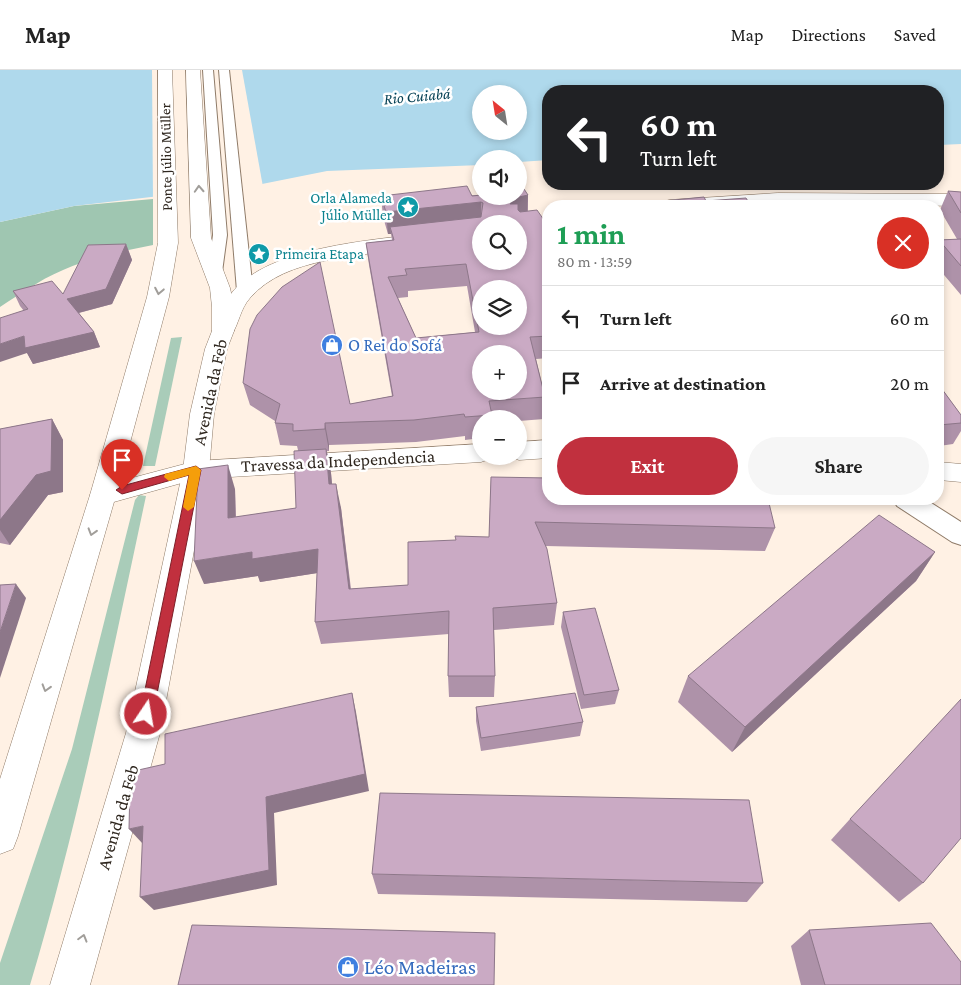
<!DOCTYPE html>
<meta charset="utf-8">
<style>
:root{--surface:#fff;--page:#f6f6f6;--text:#222;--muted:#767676;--line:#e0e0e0;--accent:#c1303e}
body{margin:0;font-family:"Crimson Pro",serif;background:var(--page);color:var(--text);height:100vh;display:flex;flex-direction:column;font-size:19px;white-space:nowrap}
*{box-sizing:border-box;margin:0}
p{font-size:16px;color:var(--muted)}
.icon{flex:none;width:28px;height:28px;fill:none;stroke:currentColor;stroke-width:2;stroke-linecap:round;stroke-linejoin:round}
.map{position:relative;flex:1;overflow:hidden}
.details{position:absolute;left:542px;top:130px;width:402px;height:305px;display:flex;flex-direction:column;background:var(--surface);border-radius:20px;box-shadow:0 2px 8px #0003}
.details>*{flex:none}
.guide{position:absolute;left:542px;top:15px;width:402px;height:105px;border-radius:20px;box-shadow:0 2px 8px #0003;background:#202124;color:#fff;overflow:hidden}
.needle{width:32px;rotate:330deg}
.controls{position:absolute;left:472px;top:15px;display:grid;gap:10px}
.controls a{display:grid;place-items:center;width:55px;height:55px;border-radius:50%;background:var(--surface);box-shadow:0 2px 8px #0003;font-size:25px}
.pin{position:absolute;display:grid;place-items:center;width:42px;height:42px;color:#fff;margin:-51px -21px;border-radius:50% 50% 50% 0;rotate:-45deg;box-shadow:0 0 5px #0007}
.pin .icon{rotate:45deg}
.me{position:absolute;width:55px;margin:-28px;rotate:12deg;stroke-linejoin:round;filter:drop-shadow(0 0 4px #0008)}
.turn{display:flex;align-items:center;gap:18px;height:105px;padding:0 15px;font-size:22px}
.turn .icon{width:65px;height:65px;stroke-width:2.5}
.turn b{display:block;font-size:35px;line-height:42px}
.round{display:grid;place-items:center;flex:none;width:52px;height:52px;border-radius:26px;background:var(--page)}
.head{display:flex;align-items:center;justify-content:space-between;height:85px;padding:0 15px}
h1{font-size:30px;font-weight:700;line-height:38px;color:#1e9e55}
.primary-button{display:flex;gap:10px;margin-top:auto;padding:10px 15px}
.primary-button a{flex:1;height:58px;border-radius:30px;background:var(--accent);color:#fff;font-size:20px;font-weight:700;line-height:58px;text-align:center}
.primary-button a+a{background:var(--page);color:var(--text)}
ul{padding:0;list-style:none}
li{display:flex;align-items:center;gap:15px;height:65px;padding:0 15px;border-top:1px solid var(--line)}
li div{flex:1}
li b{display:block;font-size:19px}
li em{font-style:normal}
header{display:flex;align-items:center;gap:30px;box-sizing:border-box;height:70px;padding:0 25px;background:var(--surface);border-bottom:1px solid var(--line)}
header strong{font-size:24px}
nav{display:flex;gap:28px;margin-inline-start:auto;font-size:18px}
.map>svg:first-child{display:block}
</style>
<header>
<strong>Map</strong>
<nav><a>Map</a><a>Directions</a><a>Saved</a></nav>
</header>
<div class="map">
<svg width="961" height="915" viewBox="0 0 961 915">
<rect width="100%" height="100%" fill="#fff1e4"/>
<g fill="#a9ccb9">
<polygon points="182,267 155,396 143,396 171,268"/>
<path d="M139 425 146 426C111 590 78 755 30 915H0V893L72 679 135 430Z"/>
</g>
<path fill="#9fc6b1" d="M153 129V175C113 183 71 192 36 214 24 221 12 229 0 237V152L74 136Z"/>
<path fill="#afd9ec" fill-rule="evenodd" d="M0 0H961V74L939 75V21H549V90L519 92V89H481V95L327 101 262 114 74 136 0 152ZM481 24H519V61H481Z"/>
<polygon fill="#fff1e4" points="152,0 242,0 263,117 153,131"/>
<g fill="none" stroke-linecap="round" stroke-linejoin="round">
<g stroke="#8f7b68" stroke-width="2">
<g id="pedestrian">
<polygon points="203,0 213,0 227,165 222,202 220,205 210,205 208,202 213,165"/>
<polygon points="219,0 229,0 253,221 250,224 240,224 237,221"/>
</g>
</g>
<g stroke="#8f7b68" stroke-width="2">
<polygon id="minor" points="893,429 925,429 961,452 961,475 952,472 897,436"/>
</g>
<g stroke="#8f7b68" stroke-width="1">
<g id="secondary">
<polygon points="778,123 961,124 961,136 815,134 660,136 662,132 669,130"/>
<path d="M403 166 410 168 413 172 410 176C360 189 287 185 250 228 240 239 239 254 231 266L223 268 215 266 212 261C218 247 224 232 234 220 268 181 353 172 403 166Z"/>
<polygon points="549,370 549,388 519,390 509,386 519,386 519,372"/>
<polygon points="481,374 481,386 492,386 490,389 481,392 196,409 103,435 94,432 90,425 94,418 196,391"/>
<polygon points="939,392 961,394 961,412 939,410"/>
</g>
</g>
<g stroke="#8f7b68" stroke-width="1">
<g id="primary">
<polygon points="158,0 172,0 178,173 169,227 116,425 18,766 13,779 0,784 0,709 90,425 147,227 158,173"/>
<polygon points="186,0 200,0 211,168 230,218 234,237 234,261 227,279 214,344 209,400 160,663 90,915 50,915 126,663 183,400 190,344 205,279 212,261 212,237 210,218 191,168"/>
</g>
</g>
<use href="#pedestrian" fill="#fff" fill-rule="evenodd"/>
<use href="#minor" fill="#fff" fill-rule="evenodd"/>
<use href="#secondary" fill="#fff" fill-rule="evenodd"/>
<use href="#primary" fill="#fff" fill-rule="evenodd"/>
</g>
<g fill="#ae92a9" fill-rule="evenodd">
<polygon points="948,121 961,122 961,225 939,199 939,170 957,169 940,140"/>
<path d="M528 125V141L544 150 549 149V288L536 289 545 327 544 349 519 351V349H481V368L465 370V366L416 372 329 375V381H327L331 403 332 414 341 438 351 519 408 515 456 470 489 467 491 407 775 458 765 481 546 476 557 533 554 555 494 560 495 606 494 627H449L448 606 449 564 321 574 315 552 317 503 260 512 258 506 204 514 235 419 236 447 296 438 298 380 297 376 280 375 275 353V351L250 335 243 313 350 334 392 326 369 195 366 173 392 170 391 164H388L383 147 381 126ZM467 216 475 262 416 268 398 228 408 227V221Z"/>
<polygon points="126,174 132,190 112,234 79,243 94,262 100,277 33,294 27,283 24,241 20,236 13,221 63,224"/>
<polygon points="939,315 961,345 961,361 953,374 939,376"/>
<polygon points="52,349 63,370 63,422 48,425 10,475 0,473 0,359"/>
<polygon points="935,482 916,511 732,682 678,632 688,606"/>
<polygon points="563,542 619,620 615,634 581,639 561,557"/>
<polygon points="476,637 583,652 580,666 481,681 476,651"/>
<polygon points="850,749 923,813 899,832 831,770"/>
<polygon points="372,804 763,813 747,832 378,824"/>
<polygon points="809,860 961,915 801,915 791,876"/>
</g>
<g fill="#8d7789">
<polygon points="528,125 527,147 510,154 511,131 519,127"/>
<polygon points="481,132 481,153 390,157 391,164 388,164 386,142"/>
<polygon points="126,174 132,190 112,234 74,244 67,229"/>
<polygon points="94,262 100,277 33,294 27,283 0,292 0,274 24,266"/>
<polygon points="52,349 63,370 63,422 48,425 10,475 0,460 0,450"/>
<polygon points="325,353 329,375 329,381 325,359"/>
<polygon points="326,379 331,403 334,438 329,414"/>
<polygon points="228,395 235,419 236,472 228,448"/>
<polygon points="336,414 341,438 353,542 349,519"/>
<polygon points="318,479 324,502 260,512 258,506 204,514 194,491 252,482"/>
<polygon points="935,482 916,511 732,682 745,657"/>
<polygon points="16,514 26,528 0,608 0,562"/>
<polygon points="352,623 356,642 369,721 274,743 277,815 154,840 140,827 266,727"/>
<polygon points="143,756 143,774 129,759"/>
</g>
<g fill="#caaac4" stroke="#8d7789" fill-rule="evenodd">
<path d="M467 116 472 126 481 125V126H519V119H524L528 125 519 127 511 131 510 134H518V140L520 142 537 140 544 150 549 149V266L530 267 545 327 489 331 492 345 465 347 464 344 414 350 325 353V359L293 361V354L275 353 280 334 243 313 250 259 257 245 282 217 320 192 350 334 393 326 366 173 394 170 390 157 481 147 483 133 481 132 386 142 381 126ZM481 154H519V191H481ZM466 194 479 262 416 268 388 207 407 205 405 199ZM481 219H519V256H481ZM481 284H519V321H481Z"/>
<polygon points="948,121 961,122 961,143"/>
<polygon points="704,127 706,131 746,128 751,136 613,136"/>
<polygon points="961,169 961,196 939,170"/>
<polygon points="126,174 106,219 67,229 94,262 25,278 24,266 0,274 0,248 28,239 13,221 52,211 63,224 88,175"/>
<polygon points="939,315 961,345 961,353 939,355"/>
<polygon points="52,349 51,401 36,405 0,450 0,359"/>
<polygon points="326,379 329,414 336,414 349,519 408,515 408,472 456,470 455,466 489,467 491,407 549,408 549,429 768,429 775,458 535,452 547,479 557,533 493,538 495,606 448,606 449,541 315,552 318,479 252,489 252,482 194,491 198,399 228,395 228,448 296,438 294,381"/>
<polygon points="879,445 935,482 745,657 688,606"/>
<polygon points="16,514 0,562 0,515"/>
<polygon points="595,538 619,620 584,625 563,542"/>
<polygon points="352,623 365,704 266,727 269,800 140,827 143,756 129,759 130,713 134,701 165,694 165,664"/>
<polygon points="575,623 583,652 481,668 476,637"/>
<polygon points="961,629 961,768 923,813 850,749"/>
<polygon points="380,723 749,730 763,813 372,804"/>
<polygon points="931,853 961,892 961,915 825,915 809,860"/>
<polygon points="192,855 495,863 494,915 178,915"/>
</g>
<defs><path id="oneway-chevron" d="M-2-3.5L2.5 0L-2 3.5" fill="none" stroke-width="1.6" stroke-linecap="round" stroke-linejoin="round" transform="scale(1.25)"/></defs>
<g stroke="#a19e9a">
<use href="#oneway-chevron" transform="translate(199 119) rotate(-93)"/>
<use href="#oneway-chevron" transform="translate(159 221) rotate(101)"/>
<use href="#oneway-chevron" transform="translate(92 462) rotate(107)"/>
<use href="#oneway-chevron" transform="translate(46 618) rotate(107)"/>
<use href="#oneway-chevron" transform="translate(83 868) rotate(-74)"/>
</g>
<polygon fill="#c1303e" stroke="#7d1f28" points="196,396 201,400 153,644 151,649 146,651 142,649 140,644 189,405 122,424 116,420 122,416"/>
<polygon fill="#f59e0b" points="196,396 201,400 194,437 188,441 183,437 189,405 169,411 164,407 165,404"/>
<defs>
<g id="sight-disc" transform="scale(1.125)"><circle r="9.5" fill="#0f9aa8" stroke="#fff"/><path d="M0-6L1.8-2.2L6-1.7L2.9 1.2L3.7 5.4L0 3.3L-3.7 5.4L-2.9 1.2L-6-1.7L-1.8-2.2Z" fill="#fff"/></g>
<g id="shop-disc" transform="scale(1.125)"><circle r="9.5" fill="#3f7fe0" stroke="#fff"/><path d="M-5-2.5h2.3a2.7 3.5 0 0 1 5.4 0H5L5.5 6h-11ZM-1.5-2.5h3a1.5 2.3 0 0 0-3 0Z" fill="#fff"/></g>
</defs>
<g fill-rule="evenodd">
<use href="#sight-disc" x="408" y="137"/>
<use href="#sight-disc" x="259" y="184"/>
<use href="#shop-disc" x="332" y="275"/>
<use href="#shop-disc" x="348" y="897"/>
</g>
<g text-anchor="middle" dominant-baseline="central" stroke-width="5" stroke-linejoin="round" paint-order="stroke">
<g font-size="15" fill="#2f271f" stroke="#fff">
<text transform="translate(166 87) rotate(-91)">Ponte Júlio Müller</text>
</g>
<g font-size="15" fill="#0d838f" stroke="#fff" text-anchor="end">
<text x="392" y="128">Orla Alameda<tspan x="392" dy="17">Júlio Müller</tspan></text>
<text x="275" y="184" text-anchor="start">Primeira Etapa</text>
</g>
<g font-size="16" font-style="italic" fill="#033f53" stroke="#fff">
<text transform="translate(417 26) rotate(-5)">Rio Cuiabá</text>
</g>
<g font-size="18" fill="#366cbe" stroke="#fff" text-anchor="start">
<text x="348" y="275">O Rei do Sofá</text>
</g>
<g font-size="18" fill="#2f271f" stroke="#fff">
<text transform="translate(210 322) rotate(-78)">Avenida da Feb</text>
<text transform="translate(338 391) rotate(-3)">Travessa da Independencia</text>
<text transform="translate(118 747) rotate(-74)">Avenida da Feb</text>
</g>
<g font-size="21" fill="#366cbe" stroke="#fff" text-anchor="start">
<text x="364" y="897">Léo Madeiras</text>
</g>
</g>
</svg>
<div class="controls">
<a><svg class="needle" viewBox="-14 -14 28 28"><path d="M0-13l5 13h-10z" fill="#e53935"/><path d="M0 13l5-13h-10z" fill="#767676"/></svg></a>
<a><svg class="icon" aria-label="sound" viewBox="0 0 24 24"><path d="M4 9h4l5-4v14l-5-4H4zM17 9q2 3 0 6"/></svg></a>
<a><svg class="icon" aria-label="search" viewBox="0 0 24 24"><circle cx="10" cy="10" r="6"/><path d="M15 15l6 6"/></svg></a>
<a><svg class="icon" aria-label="layers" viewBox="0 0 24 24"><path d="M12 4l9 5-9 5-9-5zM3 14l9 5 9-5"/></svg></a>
<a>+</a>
<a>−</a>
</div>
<div class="pin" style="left:122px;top:420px;background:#d93025"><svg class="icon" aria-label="arrive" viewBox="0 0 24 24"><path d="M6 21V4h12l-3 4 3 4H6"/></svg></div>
<svg class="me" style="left:146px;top:644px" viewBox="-20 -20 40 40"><circle r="17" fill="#c1303e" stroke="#fff" stroke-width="3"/><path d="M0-11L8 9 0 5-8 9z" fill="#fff"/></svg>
<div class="guide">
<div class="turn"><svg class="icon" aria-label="left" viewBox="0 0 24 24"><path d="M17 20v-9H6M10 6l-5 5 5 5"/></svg><div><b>60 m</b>Turn left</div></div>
</div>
<section class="details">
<div class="head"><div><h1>1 min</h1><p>80 m · 13:59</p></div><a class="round" style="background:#d93025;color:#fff"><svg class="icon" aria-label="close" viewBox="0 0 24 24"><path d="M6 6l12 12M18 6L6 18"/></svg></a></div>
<ul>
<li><svg class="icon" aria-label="left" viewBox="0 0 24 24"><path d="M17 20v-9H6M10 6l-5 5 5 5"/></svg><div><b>Turn left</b></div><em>60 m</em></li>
<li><svg class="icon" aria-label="arrive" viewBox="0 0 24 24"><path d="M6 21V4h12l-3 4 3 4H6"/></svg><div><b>Arrive at destination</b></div><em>20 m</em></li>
</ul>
<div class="primary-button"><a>Exit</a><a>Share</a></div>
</section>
</div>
